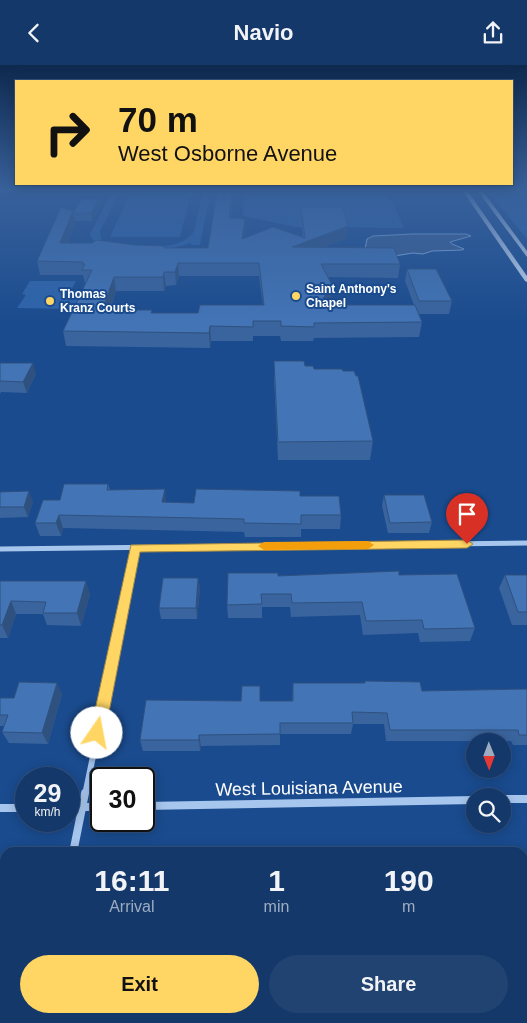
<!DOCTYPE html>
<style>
:root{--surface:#14386a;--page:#214372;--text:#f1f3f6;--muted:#9dacc1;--line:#33527e;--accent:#ffd564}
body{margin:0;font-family:Helvetica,sans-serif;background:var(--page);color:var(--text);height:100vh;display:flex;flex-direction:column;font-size:19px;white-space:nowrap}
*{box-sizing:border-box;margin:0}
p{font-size:16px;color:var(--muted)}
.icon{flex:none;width:28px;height:28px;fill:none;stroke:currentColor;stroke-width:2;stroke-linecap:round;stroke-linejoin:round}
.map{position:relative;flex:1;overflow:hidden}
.panel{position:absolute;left:0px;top:782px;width:528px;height:176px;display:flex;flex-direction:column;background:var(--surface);border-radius:15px 15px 0 0;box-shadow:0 2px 12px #0003,0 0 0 1px var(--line)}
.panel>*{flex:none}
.top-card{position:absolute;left:15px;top:15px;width:498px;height:105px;border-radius:0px;box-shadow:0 2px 12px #0003,0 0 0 1px var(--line);background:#ffd564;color:#111;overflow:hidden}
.needle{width:32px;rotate:179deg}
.buttons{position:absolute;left:466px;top:668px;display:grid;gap:10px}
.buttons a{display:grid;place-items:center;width:45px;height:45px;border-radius:50%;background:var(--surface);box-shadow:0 2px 12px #0003,0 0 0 1px var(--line);font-size:25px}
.speed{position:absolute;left:15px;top:702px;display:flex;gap:10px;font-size:25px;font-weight:700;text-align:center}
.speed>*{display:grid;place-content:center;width:65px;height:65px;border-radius:50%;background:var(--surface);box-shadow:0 2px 12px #0003,0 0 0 1px var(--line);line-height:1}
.speed small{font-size:12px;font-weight:400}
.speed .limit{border:2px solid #111;border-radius:8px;background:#fff;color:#111}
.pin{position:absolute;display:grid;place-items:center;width:42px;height:42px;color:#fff;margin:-51px -21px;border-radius:50% 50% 50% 0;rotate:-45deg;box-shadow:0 0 5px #0007}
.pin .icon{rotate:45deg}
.me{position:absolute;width:55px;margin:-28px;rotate:12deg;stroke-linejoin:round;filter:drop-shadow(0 0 4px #0008)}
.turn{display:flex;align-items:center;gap:18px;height:105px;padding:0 20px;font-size:22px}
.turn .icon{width:65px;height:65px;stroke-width:2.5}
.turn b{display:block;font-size:35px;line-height:42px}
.eta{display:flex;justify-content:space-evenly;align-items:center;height:85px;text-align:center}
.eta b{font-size:30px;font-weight:800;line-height:35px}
.button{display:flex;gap:10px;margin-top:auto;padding:10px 20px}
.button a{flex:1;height:58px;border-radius:30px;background:var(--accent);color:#111;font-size:20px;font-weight:800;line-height:58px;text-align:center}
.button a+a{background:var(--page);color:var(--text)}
header{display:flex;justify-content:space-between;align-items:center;height:65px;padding:0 20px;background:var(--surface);font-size:22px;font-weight:800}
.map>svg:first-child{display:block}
</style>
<header><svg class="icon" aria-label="back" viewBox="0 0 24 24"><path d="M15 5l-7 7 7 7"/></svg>Navio<svg class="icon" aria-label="share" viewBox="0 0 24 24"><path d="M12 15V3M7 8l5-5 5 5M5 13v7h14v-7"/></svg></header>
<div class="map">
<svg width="527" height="958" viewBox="0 0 527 958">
<rect width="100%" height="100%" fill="#1a4b8e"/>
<g fill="#2d64ac">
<path d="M113 125H121L100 166 101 174 107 178C130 180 180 190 194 166L203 125H211L200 180H191V178L166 185 95 178 90 169Z"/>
<polygon points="132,125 192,125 180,172 110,172"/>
<polygon points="244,125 380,125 393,138 404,163 296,162 243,151"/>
<polygon points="527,125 527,174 487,125"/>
<polygon points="30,216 76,216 69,229 81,229 74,244 17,243 26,230 22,229"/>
</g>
<polygon fill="#3b5e90" stroke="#99c0f0" points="413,169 466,169 471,171 450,177 452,179 464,184 462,185 432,186 423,189 413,188 388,192 365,184 367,174 373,171"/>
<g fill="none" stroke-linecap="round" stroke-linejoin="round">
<g stroke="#a7c6ee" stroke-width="5">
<polyline points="0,484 527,478"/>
<polyline points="123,548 136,483"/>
</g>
<polyline stroke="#a7c6ee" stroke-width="6" points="85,730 123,546"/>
<g stroke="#a7c6ee" stroke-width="8">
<polyline points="502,734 527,734"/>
<polyline points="144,741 475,735"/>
<polyline points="69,742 101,742"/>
<polyline points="0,743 26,743"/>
<polyline points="73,788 85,728"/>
<polyline points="38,958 39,954"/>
</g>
<g fill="#d4e4fa" fill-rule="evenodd">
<polygon points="467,125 527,211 527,217 525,216 462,125"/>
<polygon points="482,125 527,186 527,192 477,125"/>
</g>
</g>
<g fill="#3a649d" fill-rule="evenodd">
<path d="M217 126H234L231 153 246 166 244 173 303 172 301 154V142L347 173 324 182 400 199 398 213 328 212 332 220 331 234 327 240H414L405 216 407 204 452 236 449 249H419L422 257 419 272 314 273 313 276H281L280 271H253V276H211L210 283 66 281 63 266 86 218H85L83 210H40L37 196 73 146 99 134 100 141 92 156H75V158L68 178 164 181 165 183H208ZM179 211H259L263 240 198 248H152L110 245 116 226H164L166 221 176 220Z"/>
<polygon points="274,296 305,301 314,304 373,376 370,395 278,395 274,313"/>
<polygon points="0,298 36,309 27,328 1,327 0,329"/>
<polygon points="108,419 110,425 166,438 194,438 300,431 341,450 340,464 301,464 301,472 245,472 244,467 63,463 61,471 40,471 35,458 60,435"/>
<polygon points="0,427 33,437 28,452 0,453"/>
<polygon points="384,430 432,457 429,468 388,468 382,441"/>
<polygon points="399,510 475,563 470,576 420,577 418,568 363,570 360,550 291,552 290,542 262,542 262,553 228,553 227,540 278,511"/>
<polygon points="505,510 527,510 527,560 512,560 499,523"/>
<polygon points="198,513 200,523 197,554 161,554 159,543"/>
<polygon points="0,516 90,529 81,561 47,560 43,549 16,549 8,573 0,573"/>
<polygon points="365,616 422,626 527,624 527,680 513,680 511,676 386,676 384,659 353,659 351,669 280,669 280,680 201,681 200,686 143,686 140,675 241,636 292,636 293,618 364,618"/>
<polygon points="62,629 48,679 9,678 2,667 5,661 0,661 0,633 14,633"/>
<rect x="522" y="797" width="5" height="65"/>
</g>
<g fill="#2f517f">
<polygon points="232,126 234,126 230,166 229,153"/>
<polygon points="99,134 100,141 92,156 91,148"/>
<polygon points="73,146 75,158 63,191 60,178"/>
<polygon points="245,154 246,166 242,187 242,174"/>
<polygon points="348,161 347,173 292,195 292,182"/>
<polygon points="178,198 179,211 176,220 175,207"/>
<polygon points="164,207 166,221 164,226 163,212"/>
<polygon points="114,212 116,226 104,259 102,245"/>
<polygon points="332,220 331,234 319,254 319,240"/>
<polygon points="210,261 211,276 210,283 209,268"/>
<polygon points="33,298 36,309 27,328 23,317"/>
<polygon points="165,424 166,437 162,437"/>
<polygon points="29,426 33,437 28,452 24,442"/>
<polygon points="59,450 63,463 61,471 56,458"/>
<polygon points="198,513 200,523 197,554 196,543"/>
<polygon points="86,516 90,529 81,561 77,548"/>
<polygon points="11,536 16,549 8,573 2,560"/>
<polygon points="57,618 62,629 48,679 42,668"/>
<polygon points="199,670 201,681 200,686 199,675"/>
<polygon points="5,839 5,888 0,908 0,858"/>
</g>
<g fill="#4374b6" stroke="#2f517f" fill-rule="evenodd">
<path d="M217 126H232L229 153 245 154 242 174 273 162 305 173 301 142H343L348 161 292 182 394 183 400 199H321L332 220 319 240H415L422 257 314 258V262L281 261V256H253V262L210 261 209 268 63 266 92 205H82L85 199H82L83 197 37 196 61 142 73 146 60 178H92L97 175 135 180 164 181V183H208ZM178 198H259L264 240H200L198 248H151L152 245H102L114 212H163L164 207H175Z"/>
<polygon points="82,134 99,134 91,148 73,148"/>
<polygon points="407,204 436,204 452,236 419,236"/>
<polygon points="274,296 304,296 305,301 313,301 314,304 342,304 343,306 354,306 356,311 358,311 373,376 278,377"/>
<polygon points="0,298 33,298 23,317 0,316"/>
<polygon points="64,419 108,419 107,425 165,424 162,437 194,438 196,424 300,426 300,431 339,431 341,450 301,450 301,459 244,458 244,454 59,450 56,458 35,458 43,435 60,435"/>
<polygon points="29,426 24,442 0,442 0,427"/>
<polygon points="384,430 424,430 432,457 390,458"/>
<polygon points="399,506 399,510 457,509 475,563 424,564 422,555 366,556 362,537 292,538 291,529 261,529 262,539 227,540 228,508 278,508 278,511"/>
<polygon points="505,510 527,510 527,547 518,547"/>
<polygon points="163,513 198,513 196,543 159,543"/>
<polygon points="0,516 86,516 77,548 43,548 46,537 11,536 2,560 0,560"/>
<polygon points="365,616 420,617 422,626 527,624 527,670 519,670 518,665 390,665 387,648 352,647 353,658 280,658 280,669 199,670 199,675 140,675 146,635 241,636 242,621 260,621 260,636 293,636 293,618 365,618"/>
<polygon points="19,617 57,618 42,668 2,667 8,650 0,650 0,633 14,633"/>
<polygon points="522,797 527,797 527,852 522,852 522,803 524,803"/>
<polygon points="0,810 5,810 5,839 0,858"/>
</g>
<linearGradient id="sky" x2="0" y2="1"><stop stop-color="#0e294e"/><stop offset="0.48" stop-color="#38619b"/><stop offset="1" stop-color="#38619b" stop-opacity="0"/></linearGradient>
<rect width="527" height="260" fill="url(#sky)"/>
<polygon fill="#ffd564" stroke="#a68a41" points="467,475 473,479 467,483 140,487 105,668 103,673 97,675 92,673 90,668 131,480"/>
<polygon fill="#f59e0b" points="368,476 374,480 368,484 264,485 258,481 264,477"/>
<g fill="#ffd564" stroke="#1a4b8e" stroke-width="2">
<circle cx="296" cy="231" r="5"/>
<circle cx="50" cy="236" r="5"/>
</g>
<g text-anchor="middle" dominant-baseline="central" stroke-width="4" stroke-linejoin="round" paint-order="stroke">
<g font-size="12" font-weight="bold" fill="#fff" stroke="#1a4b8e" text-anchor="start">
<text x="306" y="224">Saint Anthony's<tspan x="306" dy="14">Chapel</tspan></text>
<text x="60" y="229">Thomas<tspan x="60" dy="14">Kranz Courts</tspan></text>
</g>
<g font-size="18" fill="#fff" stroke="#1a4b8e">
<text transform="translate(309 723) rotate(-1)">West Louisiana Avenue</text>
</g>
</g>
</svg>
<div class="buttons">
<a><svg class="needle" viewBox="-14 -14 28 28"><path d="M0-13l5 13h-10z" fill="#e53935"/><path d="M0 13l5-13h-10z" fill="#9dacc1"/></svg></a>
<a><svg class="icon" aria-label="search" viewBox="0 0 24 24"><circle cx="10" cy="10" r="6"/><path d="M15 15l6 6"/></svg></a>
</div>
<div class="speed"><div>29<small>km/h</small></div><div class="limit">30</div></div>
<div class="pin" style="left:467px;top:479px;background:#d93025"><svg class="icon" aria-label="arrive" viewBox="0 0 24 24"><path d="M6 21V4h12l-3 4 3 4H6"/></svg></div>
<svg class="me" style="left:97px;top:668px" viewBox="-20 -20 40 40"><circle r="19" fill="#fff"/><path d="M0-13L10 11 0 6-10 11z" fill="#ffd564"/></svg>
<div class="top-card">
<div class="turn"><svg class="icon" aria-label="right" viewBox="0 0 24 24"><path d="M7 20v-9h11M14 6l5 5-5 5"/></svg><div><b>70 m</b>West Osborne Avenue</div></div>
</div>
<section class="panel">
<div class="eta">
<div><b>16:11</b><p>Arrival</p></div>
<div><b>1</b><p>min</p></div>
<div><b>190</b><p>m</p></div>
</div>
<div class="button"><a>Exit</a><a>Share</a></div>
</section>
</div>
